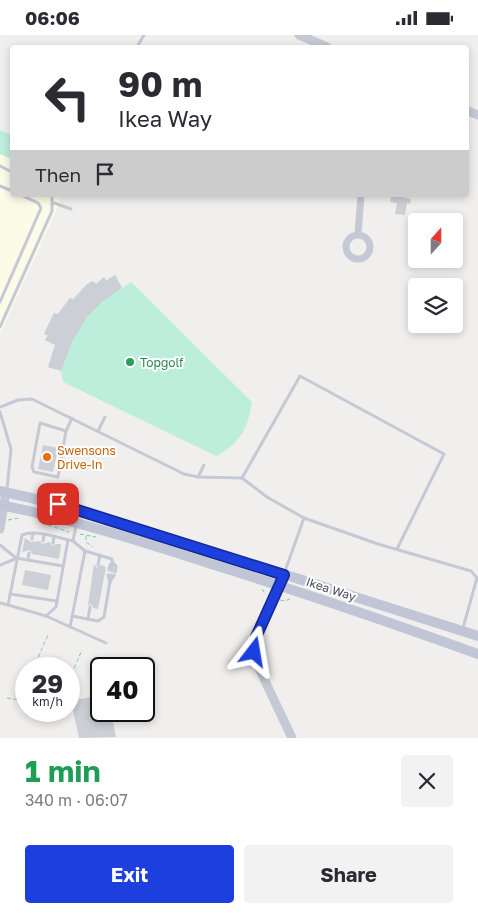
<!DOCTYPE html>
<meta charset="utf-8">
<style>
:root{--surface:#fff;--page:#f2f2f3;--text:#2b2b33;--muted:#7c7c81;--accent:#1c3fdd}
body{margin:0;font-family:"Golos Text",sans-serif;background:var(--page);color:var(--text);height:100vh;display:flex;flex-direction:column;font-size:19px;white-space:nowrap}
*{box-sizing:border-box;margin:0}
p{font-size:16px;color:var(--muted)}
.icon{flex:none;width:28px;height:28px;fill:none;stroke:currentColor;stroke-width:2;stroke-linecap:round;stroke-linejoin:round}
.map{position:relative;height:703px;overflow:hidden}
.sheet{display:flex;flex-direction:column;background:var(--surface);flex:1}
.sheet>*{flex:none}
.banner{position:absolute;left:10px;top:10px;width:459px;height:152px;border-radius:5px;box-shadow:0 2px 8px #0003;background:#fff;color:var(--text);overflow:hidden}
.needle{width:32px;rotate:21deg}
.fabs{position:absolute;left:408px;top:178px;display:grid;gap:10px}
.fabs a{display:grid;place-items:center;width:55px;height:55px;border-radius:5px;background:var(--surface);box-shadow:0 2px 8px #0003;font-size:25px}
.speed{position:absolute;left:15px;top:622px;display:flex;gap:10px;font-size:25px;font-weight:700;text-align:center}
.speed>*{display:grid;place-content:center;width:65px;height:65px;border-radius:50%;background:var(--surface);box-shadow:0 2px 8px #0003;line-height:1}
.speed small{font-size:12px;font-weight:400}
.speed .limit{border:2px solid #111;border-radius:8px;background:#fff;color:#111}
.pin{position:absolute;display:grid;place-items:center;width:42px;height:42px;color:#fff;margin:-21px;border-radius:10px;box-shadow:0 2px 8px #0006}
.me{position:absolute;width:55px;margin:-28px;rotate:14deg;stroke-linejoin:round;filter:drop-shadow(0 0 4px #0008)}
.turn{display:flex;align-items:center;gap:18px;height:105px;padding:0 25px;font-size:22px}
.turn .icon{width:65px;height:65px;stroke-width:2.5}
.turn b{display:block;font-size:35px;line-height:42px}
.then{display:flex;align-items:center;height:48px;padding:0 25px;background:#0003;gap:10px;font-size:19px}
.round{display:grid;place-items:center;flex:none;width:52px;height:52px;border-radius:5px;background:var(--page)}
.summary{display:flex;align-items:center;justify-content:space-between;height:85px;padding:0 25px}
h1{font-size:30px;font-weight:700;line-height:38px;color:#1e9e55}
.button{display:flex;gap:10px;margin-top:auto;padding:10px 25px}
.button a{flex:1;height:58px;border-radius:5px;background:var(--accent);color:#fff;font-size:20px;font-weight:700;line-height:58px;text-align:center}
.button a+a{background:var(--page);color:var(--text)}
.status{display:flex;justify-content:space-between;align-items:center;height:35px;padding:0 25px;background:var(--surface);direction:ltr}
.status svg{height:14px;fill:currentColor}
.map>svg:first-child{display:block}
</style>
<div class="status"><b>06:06</b><svg viewBox="0 0 49 12"><path d="M0 12V9h3v3zM5 12V6h3v6zM10 12V3h3v9zM15 12V0h3v12zM26 1h20v11H26zM47 4h2v5h-2z"/></svg></div>
<div class="map">
<svg width="478" height="703" viewBox="0 0 478 703">
<rect width="100%" height="100%" fill="#f1efee"/>
<polygon fill="#fbfbe7" points="0,119 12,124 12,160 58,160 60,167 0,299"/>
<g fill="#bdeedc">
<polygon points="0,95 12,100 12,124 0,119"/>
<path d="M115 240 122 253 131 247 252 367C248 393 240 409 216 421L63 347 61 336 48 332 55 310 45 305 48 301 44 299 54 278 58 279 70 263 73 264 86 250 93 246 96 249 104 242 107 245Z"/>
</g>
<g fill="#cdcfd6">
<polygon points="391,160 411,164 410,169 407,168 405,180 395,179 397,168 390,167"/>
<polygon points="115,240 122,253 103,266 87,282 72,307 61,336 48,332 55,310 45,305 48,300 44,299 54,278 58,279 70,263 73,265 86,250 93,246 96,249 104,242 106,246"/>
<polygon points="43,410 58,413 53,437 38,434"/>
<polygon points="25,503 31,507 40,506 42,509 50,507 52,511 56,509 61,509 59,524 32,519 30,515 22,517"/>
<polygon points="94,529 97,533 101,530 106,532 98,574 93,573 91,569 88,570"/>
<polygon points="25,535 51,540 48,555 22,550"/>
<polygon points="101,660 101,676 111,676 116,702 79,703 71,666"/>
</g>
<g fill="none" stroke-linecap="round" stroke-linejoin="round">
<g stroke="#75cbb7" stroke-width="1" stroke-dasharray="4 2.5" stroke-linecap="butt">
<polyline points="8,485 19,483"/>
<polyline points="42,488 69,497"/>
<polyline points="80,499 96,502"/>
<polyline points="86,501 86,507 93,512"/>
<polyline points="262,554 266,560"/>
<polyline points="280,565 285,566 292,563"/>
<polyline points="33,634 48,600"/>
<polyline points="104,634 108,626"/>
<polyline points="69,645 82,615"/>
<polyline points="99,645 101,641"/>
<polyline points="7,663 26,666"/>
</g>
<g stroke="#c5c9d5" stroke-width="3">
<polyline points="137,12 144,0"/>
<polyline points="0,131 12,137"/>
<polyline points="0,151 12,156"/>
<polyline points="54,168 71,174"/>
<polyline points="0,267 41,173 38,168 21,160"/>
<polyline points="0,292 52,176 52,160"/>
<polyline points="0,372 18,365 32,364 184,439 198,442 204,430"/>
<polyline points="0,377 11,414 7,454"/>
<polyline points="66,396 58,442 34,437 32,432 40,388 66,396 72,383"/>
<polyline points="98,396 105,382"/>
<polyline points="198,442 242,443 267,462 304,483 378,509 471,536 477,543 463,593"/>
<polyline points="242,443 300,341 444,419 397,514"/>
<polyline points="32,504 33,498"/>
<path d="M68 505 56 572 46 581 8 570 22 500C36 494 58 503 73 506L76 491"/>
<polyline points="43,506 44,500"/>
<polyline points="53,508 54,502"/>
<polyline points="0,510 16,523 63,531"/>
<polyline points="85,516 112,524 112,536"/>
<polyline points="28,525 29,518"/>
<polyline points="113,528 116,531 115,537"/>
<polyline points="0,530 15,524"/>
<polyline points="98,530 100,520"/>
<polyline points="109,535 110,530 113,528"/>
<polyline points="284,539 304,483"/>
<polyline points="108,540 110,547"/>
<polyline points="110,547 114,540"/>
<polyline points="10,559 57,566"/>
<polyline points="0,568 8,570"/>
<polyline points="46,581 106,608"/>
<polyline points="72,581 98,586 104,582 111,540"/>
<polyline points="88,584 90,572"/>
<polyline points="70,592 85,516 73,506"/>
</g>
<g stroke="#c5c9d5" stroke-width="7">
<polyline points="358,199 361,160"/>
<circle cx="358" cy="212" r="12"/>
</g>
<g stroke="#c5c9d5" stroke-width="9">
<polyline points="299,0 327,12"/>
<polyline points="466,75 478,80"/>
<polyline points="0,494 6,457"/>
<path d="M284 540C272 568 249 597 257 629L292 703"/>
</g>
<g stroke="#c1c6d7" stroke-width="10">
<polyline points="0,456 75,473 478,601"/>
<path d="M0 470C71 484 140 506 208 528 299 556 389 587 478 619"/>
</g>
</g>
<g fill="none" stroke-linecap="round" stroke-linejoin="round">
<g stroke="#122990" stroke-width="12">
<polyline id="route" points="58,469 284,540 256,602 254,617"/>
</g>
<use href="#route" stroke="#1c3fdd" stroke-width="9"/>
</g>
<circle fill="#2e9e5b" stroke="#fff" stroke-width="2" cx="130" cy="327" r="5"/>
<circle fill="#e8710a" stroke="#fff" stroke-width="2" cx="47" cy="422" r="5"/>
<g text-anchor="middle" dominant-baseline="central" stroke-width="4" stroke-linejoin="round" paint-order="stroke">
<g font-size="12" fill="#27864d" stroke="#fff" text-anchor="start">
<text x="140" y="327">Topgolf</text>
</g>
<g font-size="12" fill="#c56008" stroke="#fff" text-anchor="start">
<text x="57" y="415">Swensons<tspan x="57" dy="14">Drive-In</tspan></text>
</g>
<g font-size="12" fill="#464c5b" stroke="#fff">
<text transform="translate(331 554) rotate(18)">Ikea Way</text>
</g>
</g>
</svg>
<div class="fabs">
<a><svg class="needle" viewBox="-14 -14 28 28"><path d="M0-13l5 13h-10z" fill="#e53935"/><path d="M0 13l5-13h-10z" fill="#7c7c81"/></svg></a>
<a><svg class="icon" aria-label="layers" viewBox="0 0 24 24"><path d="M12 4l9 5-9 5-9-5zM3 14l9 5 9-5"/></svg></a>
</div>
<div class="speed"><div>29<small>km/h</small></div><div class="limit">40</div></div>
<div class="pin" style="left:58px;top:469px;background:#d93025"><svg class="icon" aria-label="arrive" viewBox="0 0 24 24"><path d="M6 21V4h12l-3 4 3 4H6"/></svg></div>
<svg class="me" style="left:254px;top:617px" viewBox="-20 -20 40 40"><path d="M0-17L14 15 0 8-14 15z" fill="#1c3fdd" stroke="#fff" stroke-width="4"/></svg>
<div class="banner">
<div class="turn"><svg class="icon" aria-label="left" viewBox="0 0 24 24"><path d="M17 20v-9H6M10 6l-5 5 5 5"/></svg><div><b>90 m</b>Ikea Way</div></div>
<div class="then">Then<svg class="icon" aria-label="arrive" viewBox="0 0 24 24"><path d="M6 21V4h12l-3 4 3 4H6"/></svg></div>
</div>
</div>
<section class="sheet">
<div class="summary"><div><h1>1 min</h1><p>340 m · 06:07</p></div><a class="round"><svg class="icon" aria-label="close" viewBox="0 0 24 24"><path d="M6 6l12 12M18 6L6 18"/></svg></a></div>
<div class="button"><a>Exit</a><a>Share</a></div>
</section>
